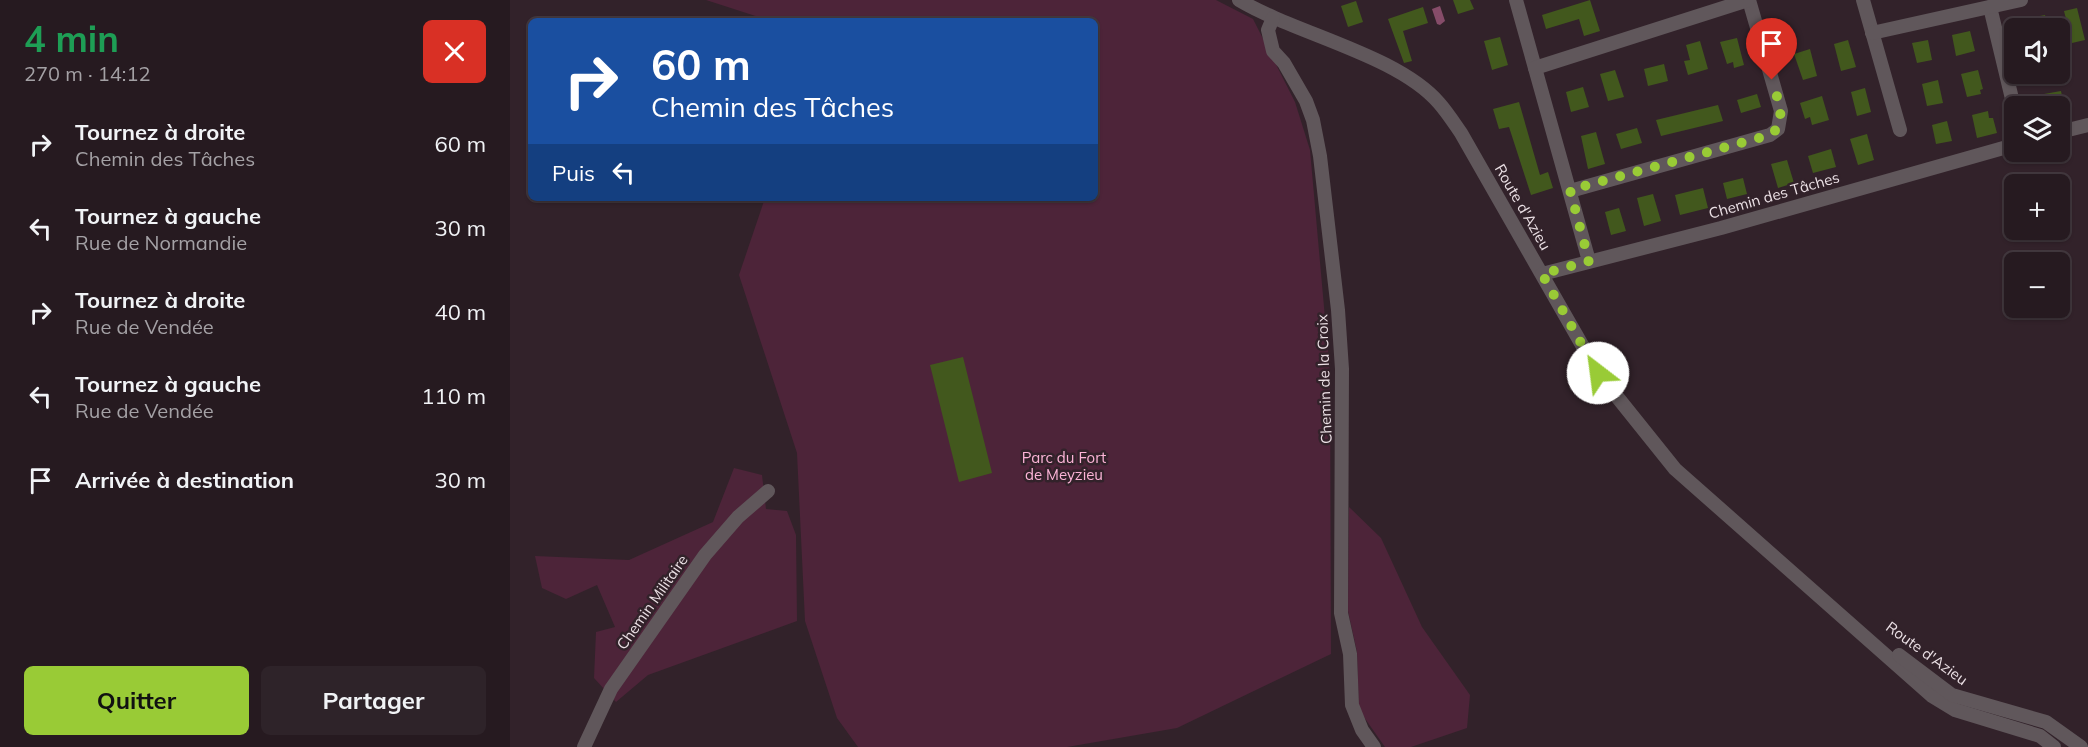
<!DOCTYPE html>
<html lang="fr">
<meta charset="utf-8">
<style>
:root{--surface:#261a20;--page:#2e2329;--text:#f1f3f6;--muted:#a4a1a5;--line:#42383e;--accent:#99cb36}
body{margin:0;font-family:Mulish,sans-serif;background:var(--page);color:var(--text);height:100vh;display:flex;flex-direction:column;font-size:22px;white-space:nowrap}
*{box-sizing:border-box;margin:0}
p{font-size:20px;color:var(--muted)}
.icon{flex:none;width:33px;height:33px;fill:none;stroke:currentColor;stroke-width:2;stroke-linecap:round;stroke-linejoin:round}
.map{position:relative;flex:1;overflow:hidden}
.sheet{display:flex;flex-direction:column;background:var(--surface);width:510px}
.sheet>*{flex:none}
.top-card{position:absolute;left:18px;top:18px;width:570px;height:183px;border-radius:9px;box-shadow:0 2px 4px #0004,0 0 0 2px var(--line);background:#1a4fa0;color:#fff;overflow:hidden}
.tools{position:absolute;left:1494px;top:18px;display:grid;gap:12px}
.tools a{display:grid;place-items:center;width:66px;height:66px;border-radius:9px;background:var(--surface);box-shadow:0 2px 4px #0004,0 0 0 2px var(--line);font-size:30px}
.pin{position:absolute;display:grid;place-items:center;width:51px;height:51px;color:#fff;margin:-62px -26px;border-radius:50% 50% 50% 0;rotate:-45deg;box-shadow:0 0 6px #0007}
.pin .icon{rotate:45deg}
.me{position:absolute;width:66px;margin:-33px;rotate:330deg;stroke-linejoin:round;filter:drop-shadow(0 0 4px #0008)}
.turn{display:flex;align-items:center;gap:21px;height:126px;padding:0 24px;font-size:27px}
.turn .icon{width:78px;height:78px;stroke-width:2.5}
.turn b{display:block;font-size:42px;line-height:51px}
.then{display:flex;align-items:center;height:57px;padding:0 24px;background:#0003;gap:12px;font-size:22px}
.round{display:grid;place-items:center;flex:none;width:63px;height:63px;border-radius:9px;background:var(--page)}
.head{display:flex;align-items:center;justify-content:space-between;height:102px;padding:0 24px}
h1{font-size:36px;font-weight:700;line-height:45px;color:#1e9e55}
.primary-button{display:flex;gap:12px;margin-top:auto;padding:12px 24px}
.primary-button a{flex:1;height:69px;border-radius:9px;background:var(--accent);color:#111;font-size:24px;font-weight:700;line-height:69px;text-align:center}
.primary-button a+a{background:var(--page);color:var(--text)}
ul{padding:0;list-style:none}
li{display:flex;align-items:center;gap:18px;height:84px;padding:0 24px}
li div{flex:1}
li b{display:block;font-size:22px}
li em{font-style:normal}
main{display:flex;flex:1;min-height:0}
.map>svg:first-child{display:block}
</style>
<main>
<section class="sheet">
<div class="head"><div><h1>4 min</h1><p>270 m · 14:12</p></div><a class="round" style="background:#d93025;color:#fff"><svg class="icon" aria-label="close" viewBox="0 0 24 24"><path d="M6 6l12 12M18 6L6 18"/></svg></a></div>
<ul>
<li><svg class="icon" aria-label="right" viewBox="0 0 24 24"><path d="M7 20v-9h11M14 6l5 5-5 5"/></svg><div><b>Tournez à droite</b><p>Chemin des Tâches</p></div><em>60 m</em></li>
<li><svg class="icon" aria-label="left" viewBox="0 0 24 24"><path d="M17 20v-9H6M10 6l-5 5 5 5"/></svg><div><b>Tournez à gauche</b><p>Rue de Normandie</p></div><em>30 m</em></li>
<li><svg class="icon" aria-label="right" viewBox="0 0 24 24"><path d="M7 20v-9h11M14 6l5 5-5 5"/></svg><div><b>Tournez à droite</b><p>Rue de Vendée</p></div><em>40 m</em></li>
<li><svg class="icon" aria-label="left" viewBox="0 0 24 24"><path d="M17 20v-9H6M10 6l-5 5 5 5"/></svg><div><b>Tournez à gauche</b><p>Rue de Vendée</p></div><em>110 m</em></li>
<li><svg class="icon" aria-label="arrive" viewBox="0 0 24 24"><path d="M6 21V4h12l-3 4 3 4H6"/></svg><div><b>Arrivée à destination</b></div><em>30 m</em></li>
</ul>
<div class="primary-button"><a>Quitter</a><a>Partager</a></div>
</section>
<div class="map">
<svg width="1578" height="747" viewBox="0 0 1578 747">
<rect width="100%" height="100%" fill="#32222a"/>
<g fill="#4d2439">
<polygon points="196,0 706,0 743,19 785,102 800,150 820,374 821,654 667,728 557,747 348,747 327,718 295,621 287,453 229,275 255,198 585,198 585,21 261,21"/>
<polygon points="224,468 252,475 256,509 277,511 286,535 287,621 138,675 106,702 84,678 86,632 105,627 87,585 56,599 32,588 25,556 119,560 203,522"/>
<polygon points="839,507 871,538 912,627 960,695 957,728 901,747 875,747 849,710 847,652 838,611"/>
</g>
<polygon fill="#864c69" points="930,6 935,21 930,25 927,24 922,9"/>
<g fill="#42581d">
<polygon points="943,0 960,0 964,9 948,14"/>
<polygon points="1080,0 1090,31 1074,36 1069,19 1036,29 1032,15"/>
<polygon points="846,1 853,22 838,27 831,6"/>
<polygon points="913,7 918,23 893,31 902,61 894,63 878,19"/>
<polygon points="1567,8 1575,40 1562,43 1554,11"/>
<polygon points="1535,15 1538,28 1522,28 1519,18"/>
<polygon points="1460,31 1465,51 1446,56 1442,35"/>
<polygon points="990,37 998,65 982,70 974,41"/>
<polygon points="1227,38 1234,65 1224,68 1223,62 1217,64 1210,42"/>
<polygon points="1338,40 1346,67 1331,71 1324,44"/>
<polygon points="1418,40 1422,60 1407,63 1402,43"/>
<polygon points="1190,41 1198,69 1178,75 1174,61 1180,60 1176,45"/>
<polygon points="1300,49 1307,76 1293,80 1284,54"/>
<polygon points="1154,64 1158,81 1138,86 1134,69"/>
<polygon points="1105,70 1114,97 1098,101 1090,74"/>
<polygon points="1468,70 1473,89 1470,90 1471,94 1457,97 1451,74"/>
<polygon points="1428,80 1433,103 1417,106 1412,84"/>
<polygon points="1073,87 1079,107 1061,112 1056,92"/>
<polygon points="1355,88 1361,112 1347,116 1341,92"/>
<polygon points="1551,91 1554,106 1537,106 1534,94"/>
<polygon points="1247,94 1251,107 1231,113 1227,100"/>
<polygon points="1312,96 1319,120 1302,125 1300,117 1295,119 1290,103"/>
<polygon points="1009,102 1030,175 1038,172 1043,188 1021,195 999,127 989,129 983,109"/>
<polygon points="1208,105 1213,121 1151,136 1146,120"/>
<polygon points="1478,111 1479,118 1483,118 1487,133 1467,138 1462,115"/>
<polygon points="1437,121 1442,141 1426,144 1422,125"/>
<polygon points="1127,128 1132,143 1111,149 1106,134"/>
<polygon points="1086,132 1095,164 1078,169 1071,136"/>
<polygon points="1357,134 1364,160 1348,165 1340,139"/>
<polygon points="1321,149 1326,167 1303,173 1298,156"/>
<polygon points="1277,160 1284,183 1268,188 1261,164"/>
<polygon points="1233,178 1237,194 1217,199 1213,183"/>
<polygon points="1193,188 1198,208 1170,215 1165,195"/>
<polygon points="1143,194 1151,221 1134,226 1127,198"/>
<polygon points="1109,208 1116,231 1101,235 1095,212"/>
<polygon points="453,357 482,473 449,482 420,365"/>
</g>
<g fill="none" stroke-linecap="round" stroke-linejoin="round">
<g stroke="#60575b" stroke-width="14">
<path d="M729 0C786 34 888 55 929 103 937 112 944 123 951 133L1088 373 1165 469 1422 696 1445 710 1530 736 1544 747"/>
<polyline points="1006,0 1025,68"/>
<polyline points="1353,0 1390,130"/>
<polyline points="1480,7 1504,107"/>
<polyline points="763,18 758,30 763,51 774,63 796,101 803,120 810,156 828,310 832,369 831,613 840,654 842,705 852,730 864,747"/>
<polyline points="1362,33 1511,0"/>
<polyline points="1550,132 1578,125"/>
<polyline points="1060,191 1260,135 1268,129 1271,111 1239,0"/>
<polyline points="1079,261 1025,68 1238,0"/>
<polyline points="1032,274 1211,228 1504,145"/>
<polyline points="1389,655 1442,695 1536,722 1571,747"/>
<polyline points="74,747 101,689 195,555 228,517 258,491"/>
</g>
</g>
<g fill="none" stroke-linecap="round" stroke-linejoin="round">
<path stroke="#99cb36" stroke-width="10" stroke-dasharray="0 18" d="M1088 373 1032 274 1079 261 1060 190 1260 135C1279 122 1267 99 1262 80"/>
</g>
<g text-anchor="middle" dominant-baseline="central" stroke-width="5" stroke-linejoin="round" paint-order="stroke">
<g font-size="15" fill="#ebe0e5" stroke="#32222a">
<text transform="translate(1264 195) rotate(-16)">Chemin des Tâches</text>
<text transform="translate(1013 207) rotate(60)">Route d'Azieu</text>
<text transform="translate(814 379) rotate(-92)">Chemin de la Croix</text>
<text transform="translate(142 602) rotate(-55)">Chemin Militaire</text>
<text transform="translate(1417 653) rotate(36)">Route d'Azieu</text>
</g>
<g font-size="15" fill="#fcb4d7" stroke="#32222a">
<text x="554" y="457">Parc du Fort<tspan x="554" dy="17">de Meyzieu</tspan></text>
</g>
</g>
</svg>
<div class="tools">
<a><svg class="icon" aria-label="sound" viewBox="0 0 24 24"><path d="M4 9h4l5-4v14l-5-4H4zM17 9q2 3 0 6"/></svg></a>
<a><svg class="icon" aria-label="layers" viewBox="0 0 24 24"><path d="M12 4l9 5-9 5-9-5zM3 14l9 5 9-5"/></svg></a>
<a>+</a>
<a>−</a>
</div>
<div class="pin" style="left:1262px;top:80px;background:#d93025"><svg class="icon" aria-label="arrive" viewBox="0 0 24 24"><path d="M6 21V4h12l-3 4 3 4H6"/></svg></div>
<svg class="me" style="left:1088px;top:373px" viewBox="-20 -20 40 40"><circle r="19" fill="#fff"/><path d="M0-13L10 11 0 6-10 11z" fill="#99cb36"/></svg>
<div class="top-card">
<div class="turn"><svg class="icon" aria-label="right" viewBox="0 0 24 24"><path d="M7 20v-9h11M14 6l5 5-5 5"/></svg><div><b>60 m</b>Chemin des Tâches</div></div>
<div class="then">Puis<svg class="icon" aria-label="left" viewBox="0 0 24 24"><path d="M17 20v-9H6M10 6l-5 5 5 5"/></svg></div>
</div>
</div>
</main>
